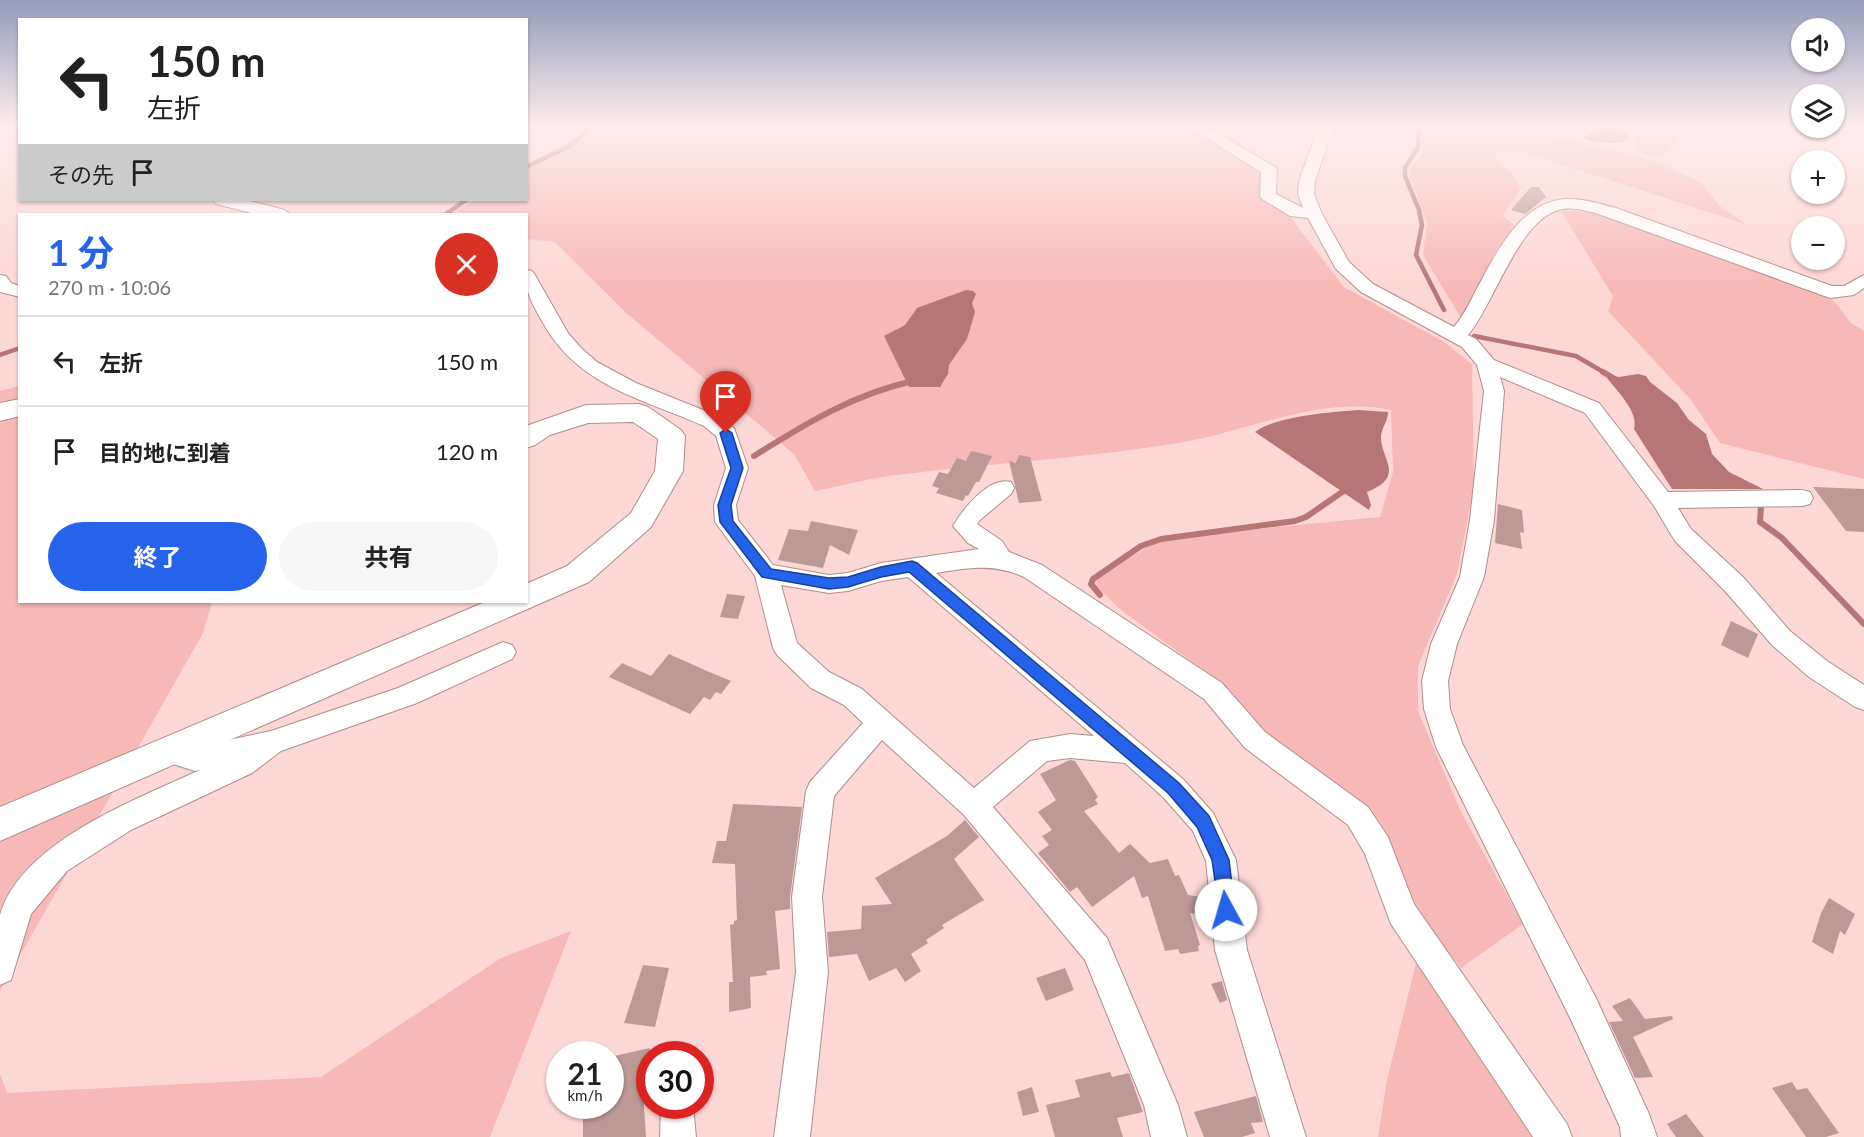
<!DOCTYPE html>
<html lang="ja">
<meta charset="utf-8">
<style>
:root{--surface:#fff;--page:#f6f6f6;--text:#222;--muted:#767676;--line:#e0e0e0;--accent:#2563eb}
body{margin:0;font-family:Lato,"Noto Sans JP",sans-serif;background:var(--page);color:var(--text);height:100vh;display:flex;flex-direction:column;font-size:22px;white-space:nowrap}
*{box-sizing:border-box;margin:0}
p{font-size:20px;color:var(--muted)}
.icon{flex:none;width:33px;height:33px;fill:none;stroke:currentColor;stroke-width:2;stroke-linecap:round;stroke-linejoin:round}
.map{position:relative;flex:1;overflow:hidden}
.panel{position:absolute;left:18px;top:213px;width:510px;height:390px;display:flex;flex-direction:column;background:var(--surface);border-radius:0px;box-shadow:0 2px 4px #0004}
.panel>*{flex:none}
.guide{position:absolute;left:18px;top:18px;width:510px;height:183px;border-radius:0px;box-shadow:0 2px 4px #0004;background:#fff;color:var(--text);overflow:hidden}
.fabs{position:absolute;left:1791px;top:18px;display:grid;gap:12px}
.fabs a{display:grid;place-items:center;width:54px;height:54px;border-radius:50%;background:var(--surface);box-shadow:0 2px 4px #0004;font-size:30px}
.speed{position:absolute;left:546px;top:1041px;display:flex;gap:12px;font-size:30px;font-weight:700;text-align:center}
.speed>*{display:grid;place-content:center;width:78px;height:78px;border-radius:50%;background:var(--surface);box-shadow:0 2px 4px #0004;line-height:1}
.speed small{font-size:15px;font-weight:400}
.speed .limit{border:9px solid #d22;background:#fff;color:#111}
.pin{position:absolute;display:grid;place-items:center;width:51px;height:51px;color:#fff;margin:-62px -26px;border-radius:50% 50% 50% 0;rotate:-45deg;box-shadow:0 0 6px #0007}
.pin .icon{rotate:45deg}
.me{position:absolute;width:66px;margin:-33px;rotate:354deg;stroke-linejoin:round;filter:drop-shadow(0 0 4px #0008)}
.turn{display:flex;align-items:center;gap:21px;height:126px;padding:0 30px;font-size:27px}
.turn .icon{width:78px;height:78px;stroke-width:2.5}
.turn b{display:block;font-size:42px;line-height:51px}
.then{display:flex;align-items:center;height:57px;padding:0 30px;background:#0003;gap:12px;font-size:22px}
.round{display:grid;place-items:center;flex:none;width:63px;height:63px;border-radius:32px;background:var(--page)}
.head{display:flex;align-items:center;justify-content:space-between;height:102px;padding:0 30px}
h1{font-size:36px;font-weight:700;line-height:45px;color:var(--accent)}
.button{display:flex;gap:12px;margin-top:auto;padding:12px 30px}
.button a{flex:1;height:69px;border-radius:36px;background:var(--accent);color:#fff;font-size:24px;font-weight:700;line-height:69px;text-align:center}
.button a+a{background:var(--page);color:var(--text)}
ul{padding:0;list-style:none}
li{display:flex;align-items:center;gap:18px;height:90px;padding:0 30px;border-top:2px solid var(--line)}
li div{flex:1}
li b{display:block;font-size:22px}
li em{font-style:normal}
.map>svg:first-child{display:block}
</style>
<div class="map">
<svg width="1864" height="1137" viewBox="0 0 1864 1137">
<rect width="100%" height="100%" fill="#fdd7d5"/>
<g fill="#f7b9b8">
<path d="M593 126H1228L1285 210 1344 287 1444 342 1472 364 1474 487 1457 574 1418 666V711L1462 814 1523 924 1461 968 1416 910 1370 808 1273 741 1229 689 1121 610 1098 588 1096 578 1154 543 1218 533 1380 517 1393 472 1391 410C1320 395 1247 432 1177 443 1087 458 996 463 905 474 875 477 845 485 815 491L794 454 625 312 555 242 527 239 526 214H450L475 200H526L527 167Z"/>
<polygon points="1423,126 1538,126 1549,134 1654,161 1700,182 1721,207 1745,224 1524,152 1504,149 1496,153 1498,161 1515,177 1520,190 1503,216 1514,225 1496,251 1461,318 1423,255 1427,223 1410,177 1411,167 1422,155"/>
<path d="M1631 126C1652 126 1666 120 1679 141L1660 158 1634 150 1637 136Z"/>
<polygon points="1590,210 1814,290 1834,301 1851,323 1864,331 1864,479 1720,443 1691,400 1608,311 1613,296 1561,211"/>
<polygon points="19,386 20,602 212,602 203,633 0,991 0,391"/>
<polygon points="571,931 490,1137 0,1137 0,1074 7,1093 321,1077 501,958"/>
<polygon points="1418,955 1538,1137 1378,1137 1387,1080"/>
</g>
<g fill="#b67675">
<path d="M1603 126C1617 126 1625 124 1630 138 1622 146 1593 143 1583 138Z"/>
<polygon points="966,290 973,291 976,294 972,303 975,312 967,339 949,365 948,374 940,387 909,387 884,336 905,325 917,308"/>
<path d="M1638 374 1646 376 1650 382 1677 403 1689 420 1706 434 1712 454 1729 472 1763 489H1672L1634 429C1639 412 1617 391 1607 378L1610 376 1619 377Z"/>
<path d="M1359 410 1388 412C1388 421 1382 427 1381 436 1380 459 1407 476 1367 492L1371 505 1369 510 1255 432C1277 416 1331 412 1359 410Z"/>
</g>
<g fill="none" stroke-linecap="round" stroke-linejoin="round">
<g stroke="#b67675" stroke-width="4.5">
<polyline points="1419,126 1418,147 1405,168 1405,176 1419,210 1422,225 1416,255 1444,310"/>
<polyline points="526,167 570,146 592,126"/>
<polyline points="446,214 466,200"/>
<polyline points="1474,336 1576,356 1605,373"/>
<polyline points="0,355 20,348"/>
</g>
<g stroke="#b67675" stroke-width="6">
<polyline points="1603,372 1615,379"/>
<path d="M754 456C805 424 854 394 913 381"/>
<polyline points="1761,506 1760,522 1782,538 1864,624"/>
<polyline points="1100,595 1091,584 1093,579 1141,546 1161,539 1295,521 1306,517 1348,488"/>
</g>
</g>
<g fill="#bc9897">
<polygon points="1531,187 1539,187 1546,197 1525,214 1511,210"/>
<polygon points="971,451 992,456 979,482 976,482 968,496 966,495 963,501 936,493 939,488 932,486 939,472 948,474 957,458 966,461"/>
<polygon points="1019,455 1030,457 1042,501 1019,503 1009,461 1016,463"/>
<polygon points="1813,487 1864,489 1864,532 1846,531"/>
<polygon points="1498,504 1522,510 1524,533 1520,532 1522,549 1495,543"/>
<polygon points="811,521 858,530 849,555 830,545 823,568 778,560 789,529 808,531"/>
<polygon points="727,594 745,596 738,619 720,617"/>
<polygon points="1731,621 1758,634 1748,658 1721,645"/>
<polygon points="669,654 707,671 731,681 721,694 716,692 710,700 704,697 690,714 609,677 622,663 651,676"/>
<polygon points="1070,760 1075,761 1098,797 1095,800 1098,804 1084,811 1119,853 1130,844 1150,863 1168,859 1175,876 1179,875 1188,895 1207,898 1209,916 1190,913 1200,945 1198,946 1199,951 1180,954 1178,949 1165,951 1148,896 1142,898 1134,876 1092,907 1077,887 1070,892 1038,853 1049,845 1042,836 1052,830 1038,812 1056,800 1040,774"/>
<polygon points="733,804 802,807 790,897 790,909 775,911 780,969 766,971 767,975 750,977 751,1008 729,1012 729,982 733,982 730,925 734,924 734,921 737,920 735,864 712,863 717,841 726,841"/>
<polygon points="965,820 979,837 954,859 984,900 942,925 944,928 926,940 928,943 911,954 921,971 905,982 896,968 869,981 857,954 829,957 827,932 861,929 862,906 892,904 875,878 947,836"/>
<polygon points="1829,898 1855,914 1845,935 1840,931 1833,954 1812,942 1821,913"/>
<polygon points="643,965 669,968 655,1027 624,1023"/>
<polygon points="1065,968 1074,990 1046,1001 1036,978"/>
<polygon points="1222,981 1227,1000 1220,1003 1211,984"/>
<polygon points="1630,998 1645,1019 1672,1016 1673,1019 1633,1037 1653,1077 1635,1078 1609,1022 1623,1021 1612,1006"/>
<polygon points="650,1048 650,1088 643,1090 646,1137 583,1137 583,1106 610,1106 610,1057"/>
<polygon points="1110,1072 1112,1077 1129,1073 1143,1112 1117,1118 1123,1137 1055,1137 1046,1105 1080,1097 1075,1080"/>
<polygon points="1792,1082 1797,1090 1807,1088 1839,1133 1826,1137 1806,1137 1772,1088"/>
<polygon points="1032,1087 1039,1112 1023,1116 1017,1092"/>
<polygon points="1256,1096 1263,1122 1251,1123 1255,1133 1242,1137 1204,1137 1194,1112"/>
<polygon points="1686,1114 1704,1137 1676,1137 1667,1124"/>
</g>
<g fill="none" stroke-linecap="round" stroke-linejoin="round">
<g stroke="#b08c8b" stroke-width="2">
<g id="minor">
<path d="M1187 126H1205L1275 167 1277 170 1276 194 1303 208 1298 194 1299 181 1319 126H1334L1315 181 1314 194 1322 214 1349 262 1373 284 1454 327C1466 313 1473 295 1482 279 1499 247 1524 201 1566 199 1583 198 1600 204 1616 208L1832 286H1844L1864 275V288L1854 295 1830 298 1604 216C1591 212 1577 207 1563 209 1520 215 1494 305 1468 335L1476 339 1494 360 1599 403 1668 492 1802 490 1810 492 1813 498 1810 504 1802 506 1678 508 1691 529 1743 577 1790 631 1827 661 1864 685V710L1855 707 1809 677 1772 645 1725 591 1675 541 1654 506 1585 413 1500 377 1504 391 1494 520 1484 577 1457 644 1448 681 1450 709 1463 745 1596 998 1649 1114 1657 1137H1621L1620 1127 1572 1022 1436 747 1424 709 1422 681 1431 644 1460 577 1470 520 1484 391 1477 365 1462 347 1361 292 1336 269 1308 218 1290 216 1262 199 1260 196 1261 172Z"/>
<path d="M526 270 532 271 535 275 568 333 581 348 597 362 636 383 718 416 734 428 748 468 736 505 738 520 773 565 829 575 848 573 881 563 979 549 968 543 953 526C963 509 989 476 1011 482L1014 488 1011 494 980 520 977 524 1002 541 1009 552 1042 565 1222 683 1265 732 1368 807 1388 837 1414 904 1567 1124 1572 1137H1533L1391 924 1365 854 1348 825 1245 748 1204 699 1024 577C993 563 969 568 936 573L1183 779 1213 813 1236 860 1247 950 1306 1137H1270L1215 950 1206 861 1193 831 1163 797 1125 763 1070 758 1047 761 993 807 1107 938 1178 1105 1187 1137H1151L1144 1105 1085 960 964 815 882 740 834 796 822 897 828 972 810 1137H774L796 972 792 897 806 791 810 782 863 723 844 705 811 688 777 655 773 648 755 576 715 522 714 505 726 468 716 436 704 426C641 398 577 386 542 321 530 299 526 295 526 270ZM908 577 1094 736 1070 734 1030 741 974 788 862 689 829 672 797 643 781 585 829 593 848 591 881 581Z"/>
<polygon points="0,275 6,276 11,283 20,286 20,297 0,292"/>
<path d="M503 642 512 645 516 652 512 659 417 703 281 751 252 773 131 830 67 871 31 914 11 980 0 985V915C21 842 137 799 200 770L195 771 160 760 156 751 160 742 170 739 195 747 271 731 398 688Z"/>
<polygon points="661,1106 693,1106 696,1137 660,1137"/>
</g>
</g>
<g stroke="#b08c8b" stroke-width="2">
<g id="tertiary">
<polygon points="213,200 246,200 285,210 289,214 255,214 216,204"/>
<polygon points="20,399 20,416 0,421 0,403"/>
<polygon points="639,404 648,407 681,430 685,436 683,471 651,527 589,582 0,841 0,807 485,602 526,602 526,584 567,566 631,513 655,471 658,439 633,422 588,423 550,435 535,445 526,448 526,426 586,405"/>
</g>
</g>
<use href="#minor" fill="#fff" fill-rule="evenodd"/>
<use href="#tertiary" fill="#fff" fill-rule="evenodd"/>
</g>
<linearGradient id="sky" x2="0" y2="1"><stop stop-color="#949bba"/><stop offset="0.44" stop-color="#feedec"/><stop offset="1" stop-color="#feedec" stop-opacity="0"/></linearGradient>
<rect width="1864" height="285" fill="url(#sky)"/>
<polygon fill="#2563eb" stroke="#184099" stroke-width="1.5" points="726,429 732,433 743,468 731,505 733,521 771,569 829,578 848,577 881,567 912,561 917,563 1179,783 1209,816 1229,860 1235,910 1232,916 1226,919 1220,916 1212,860 1197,827 1168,793 909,572 881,577 848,587 829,589 762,577 720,522 718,505 731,468 720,433"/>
</svg>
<div class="fabs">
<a><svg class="icon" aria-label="sound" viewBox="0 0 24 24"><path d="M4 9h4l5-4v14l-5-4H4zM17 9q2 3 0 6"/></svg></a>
<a><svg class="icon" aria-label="layers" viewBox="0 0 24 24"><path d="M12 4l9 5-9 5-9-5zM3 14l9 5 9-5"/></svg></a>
<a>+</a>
<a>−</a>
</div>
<div class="speed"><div>21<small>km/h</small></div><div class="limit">30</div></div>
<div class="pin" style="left:726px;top:433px;background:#d93025"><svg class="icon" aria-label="arrive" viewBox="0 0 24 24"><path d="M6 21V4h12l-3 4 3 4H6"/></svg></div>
<svg class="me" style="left:1226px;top:910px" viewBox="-20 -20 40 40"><circle r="19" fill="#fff"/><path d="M0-13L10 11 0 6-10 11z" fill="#2563eb"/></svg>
<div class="guide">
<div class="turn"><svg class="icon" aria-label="left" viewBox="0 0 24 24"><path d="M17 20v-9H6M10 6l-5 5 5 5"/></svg><div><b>150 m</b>左折</div></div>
<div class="then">その先<svg class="icon" aria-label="arrive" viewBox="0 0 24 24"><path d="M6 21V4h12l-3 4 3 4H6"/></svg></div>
</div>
<section class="panel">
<div class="head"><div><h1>1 分</h1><p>270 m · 10:06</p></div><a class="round" style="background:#d93025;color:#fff"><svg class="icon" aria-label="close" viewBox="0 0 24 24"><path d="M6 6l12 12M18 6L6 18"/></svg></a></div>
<ul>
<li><svg class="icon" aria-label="left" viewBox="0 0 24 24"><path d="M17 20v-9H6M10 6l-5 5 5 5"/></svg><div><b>左折</b></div><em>150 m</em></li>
<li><svg class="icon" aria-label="arrive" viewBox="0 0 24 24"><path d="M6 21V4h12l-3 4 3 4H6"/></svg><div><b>目的地に到着</b></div><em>120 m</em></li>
</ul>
<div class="button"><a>終了</a><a>共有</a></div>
</section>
</div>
